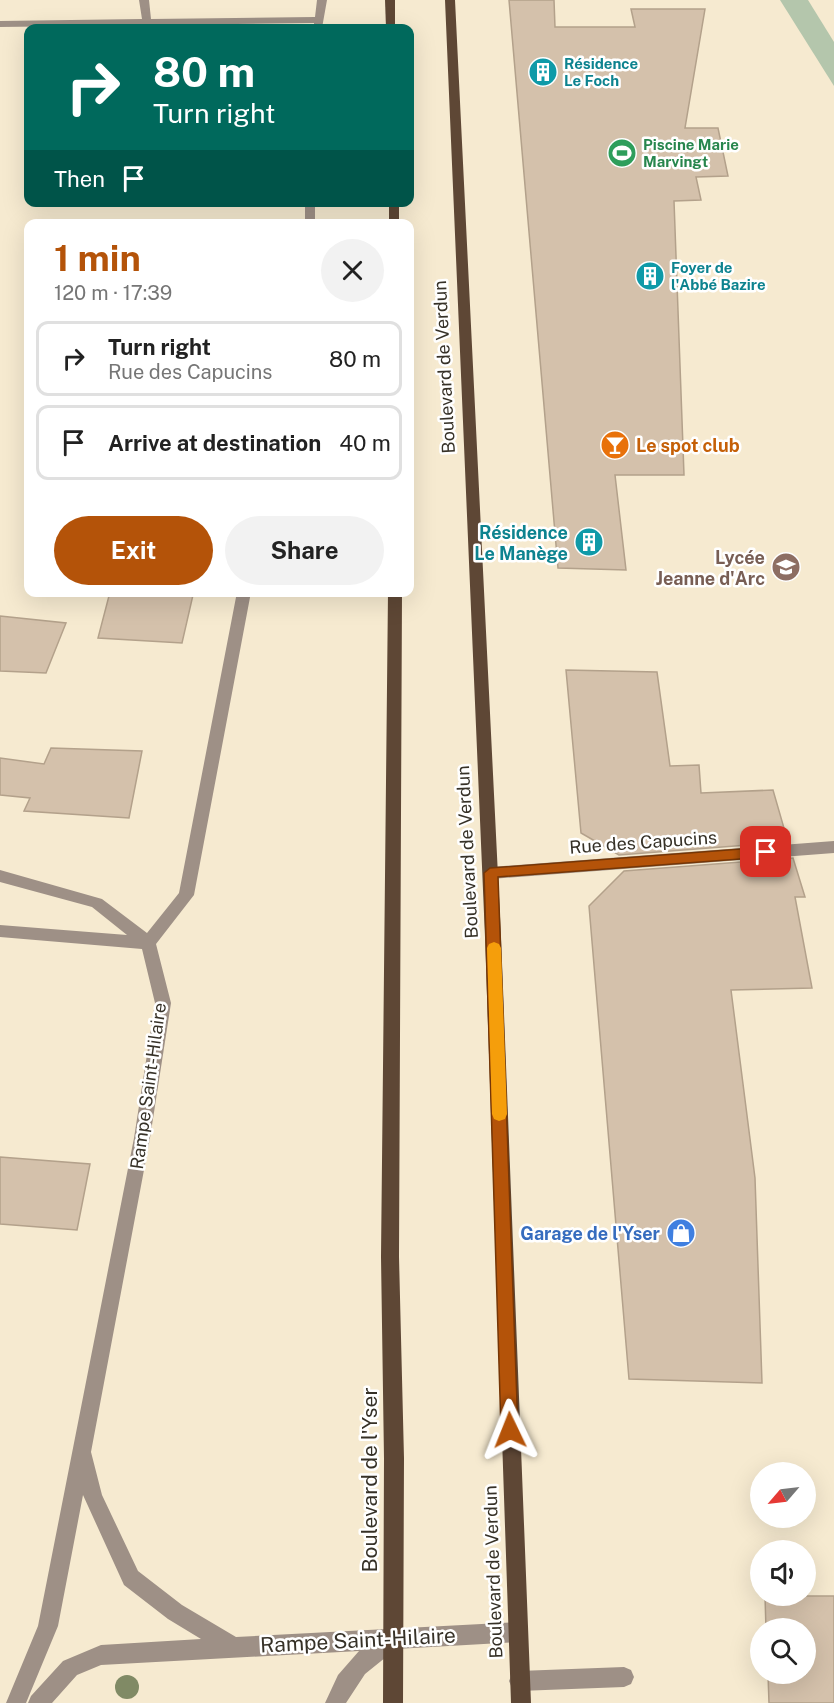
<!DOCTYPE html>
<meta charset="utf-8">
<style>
:root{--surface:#fff;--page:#f2f2f2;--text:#222;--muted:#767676;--line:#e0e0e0;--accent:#b45309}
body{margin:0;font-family:"Public Sans",sans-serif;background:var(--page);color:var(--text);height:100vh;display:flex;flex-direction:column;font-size:22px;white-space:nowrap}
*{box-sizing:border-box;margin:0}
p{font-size:20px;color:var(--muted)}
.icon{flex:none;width:33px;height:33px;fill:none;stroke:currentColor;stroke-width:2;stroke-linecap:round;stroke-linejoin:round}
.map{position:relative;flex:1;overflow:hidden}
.drawer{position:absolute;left:24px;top:219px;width:390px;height:378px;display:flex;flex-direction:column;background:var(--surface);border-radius:12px;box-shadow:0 6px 24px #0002}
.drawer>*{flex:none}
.hud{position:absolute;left:24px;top:24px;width:390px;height:183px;border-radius:12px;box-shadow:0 6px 24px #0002;background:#00695c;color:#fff;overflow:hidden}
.needle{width:39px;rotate:242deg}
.controls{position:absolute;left:750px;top:1462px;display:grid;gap:12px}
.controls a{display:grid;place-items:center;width:66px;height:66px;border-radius:50%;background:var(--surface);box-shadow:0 6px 24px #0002;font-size:30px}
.pin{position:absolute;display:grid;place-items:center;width:51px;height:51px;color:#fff;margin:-26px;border-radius:12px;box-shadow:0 3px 9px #0006}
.me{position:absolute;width:66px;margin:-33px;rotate:358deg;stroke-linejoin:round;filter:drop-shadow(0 0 4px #0008)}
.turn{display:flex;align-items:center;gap:21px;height:126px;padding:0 30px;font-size:27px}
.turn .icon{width:78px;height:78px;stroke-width:2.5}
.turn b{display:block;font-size:42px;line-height:51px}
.then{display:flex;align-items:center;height:57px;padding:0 30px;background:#0003;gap:12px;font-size:22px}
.round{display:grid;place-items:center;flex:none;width:63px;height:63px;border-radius:32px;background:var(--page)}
.overview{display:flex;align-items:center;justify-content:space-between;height:102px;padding:0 30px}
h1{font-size:36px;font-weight:700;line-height:45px;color:var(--accent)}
.button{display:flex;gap:12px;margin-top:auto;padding:12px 30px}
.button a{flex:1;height:69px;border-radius:36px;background:var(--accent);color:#fff;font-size:24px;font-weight:700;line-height:69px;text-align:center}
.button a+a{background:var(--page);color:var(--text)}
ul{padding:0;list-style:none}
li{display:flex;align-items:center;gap:18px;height:75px;margin:0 12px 9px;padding:0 18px;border:3px solid var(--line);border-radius:12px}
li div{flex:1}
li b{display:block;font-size:22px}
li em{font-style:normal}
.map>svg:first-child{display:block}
</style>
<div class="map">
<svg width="834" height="1703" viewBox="0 0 834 1703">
<rect width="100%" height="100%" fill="#f6ead0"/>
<polygon fill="#b4c6ac" points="780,0 808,0 834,42 834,86"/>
<g fill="#d4c1ab" stroke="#b3a18b" stroke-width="1.5">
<polygon points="509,0 554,0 555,27 635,27 631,9 705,9 685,128 718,128 728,176 696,177 701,200 674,201 684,475 615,475 626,570 558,568"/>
<polygon points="110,592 193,595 182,643 98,638"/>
<polygon points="0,616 66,623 46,673 0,671"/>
<polygon points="566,670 657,672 670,766 699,765 701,793 773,790 788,842 619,855 581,833"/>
<polygon points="51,748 142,751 129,818 24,811 30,798 0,795 0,758 44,764"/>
<polygon points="793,858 805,897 795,897 812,988 731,990 755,1178 762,1383 629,1379 589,906 624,871"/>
<polygon points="0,1157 90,1164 77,1230 0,1224"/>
<polygon points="765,1596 834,1596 834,1703 769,1703 768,1674 806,1674 806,1629 766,1629"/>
</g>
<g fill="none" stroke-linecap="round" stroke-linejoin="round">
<g fill="#9e9086" fill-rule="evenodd">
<polygon points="139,0 149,0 151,19 315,17 317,0 327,0 322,28 314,28 314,23 0,27 0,21 142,19"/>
<rect x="305" y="202" width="10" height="22"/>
<polygon points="237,592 251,592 194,895 156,944 171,1003 150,1138 91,1452 102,1495 138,1571 182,1605 236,1637 518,1622 525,1625 528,1632 525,1639 518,1642 396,1649 365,1674 346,1703 325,1703 338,1675 359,1651 101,1665 77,1675 52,1703 28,1703 31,1696 63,1661 101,1645 201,1639 168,1619 124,1585 83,1495 58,1626 26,1703 6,1703 38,1626 134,1138 155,1003 142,949 0,937 0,925 127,935 92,907 0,882 0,870 102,899 147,933 179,893"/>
<polygon points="834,841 834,853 491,879 486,877 483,873 486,869 491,867"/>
<polygon points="624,1667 631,1670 634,1677 631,1684 624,1687 519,1691 512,1688 509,1681 512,1674 519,1671"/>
</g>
<g fill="#5e4735" fill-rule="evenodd">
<polygon points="385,0 395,0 395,28 386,28"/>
<polygon points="445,0 455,0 501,937 531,1703 511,1703 485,937"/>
<rect x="389" y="202" width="10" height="22"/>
<polygon points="388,592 402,592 399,1257 404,1458 403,1703 383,1703 384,1458 381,1257"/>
</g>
</g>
<circle fill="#808a65" cx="127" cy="1687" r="12"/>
<polygon fill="#b45309" stroke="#753606" stroke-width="1.5" points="766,847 773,852 766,857 498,877 518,1430 516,1435 510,1438 504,1435 501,1430 484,873 490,868"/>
<polygon fill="#f59e0b" points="494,942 499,944 501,948 507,1114 505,1119 499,1121 494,1119 492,1114 487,948 489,944"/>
<defs>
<g id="building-disc" transform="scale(1.5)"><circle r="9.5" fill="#0f9aa8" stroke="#fff"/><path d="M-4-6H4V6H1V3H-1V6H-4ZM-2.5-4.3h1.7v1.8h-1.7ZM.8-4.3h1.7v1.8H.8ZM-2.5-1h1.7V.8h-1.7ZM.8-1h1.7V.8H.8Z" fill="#fff"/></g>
<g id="stadium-disc" transform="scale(1.5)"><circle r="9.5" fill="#2e9e5b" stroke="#fff"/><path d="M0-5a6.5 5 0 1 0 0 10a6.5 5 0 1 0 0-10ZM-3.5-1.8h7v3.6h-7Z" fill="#fff"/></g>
<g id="bar-disc" transform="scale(1.5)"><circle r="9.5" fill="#e8710a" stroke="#fff"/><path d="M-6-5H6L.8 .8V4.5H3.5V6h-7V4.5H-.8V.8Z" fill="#fff"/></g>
<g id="school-disc" transform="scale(1.5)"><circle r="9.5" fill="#8d6e63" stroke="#fff"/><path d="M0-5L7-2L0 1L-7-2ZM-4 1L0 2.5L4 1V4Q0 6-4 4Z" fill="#fff"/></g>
<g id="shop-disc" transform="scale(1.5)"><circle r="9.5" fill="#3f7fe0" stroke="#fff"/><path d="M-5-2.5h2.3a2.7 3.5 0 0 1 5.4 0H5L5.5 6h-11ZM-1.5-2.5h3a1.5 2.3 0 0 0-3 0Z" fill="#fff"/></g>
</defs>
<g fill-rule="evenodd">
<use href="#building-disc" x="543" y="72"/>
<use href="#stadium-disc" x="622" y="153"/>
<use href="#building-disc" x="650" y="276"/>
<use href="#bar-disc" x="615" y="445"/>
<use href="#building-disc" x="589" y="542"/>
<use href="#school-disc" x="786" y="567"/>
<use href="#shop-disc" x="681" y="1233"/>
</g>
<g text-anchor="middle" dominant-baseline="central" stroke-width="5" stroke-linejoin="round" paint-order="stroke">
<g font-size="15" font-weight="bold" fill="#0d838f" stroke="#fff" text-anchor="start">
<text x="564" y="63">Résidence<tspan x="564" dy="17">Le Foch</tspan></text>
<text x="671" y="267">Foyer de<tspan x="671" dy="17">l'Abbé Bazire</tspan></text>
</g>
<g font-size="15" font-weight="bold" fill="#27864d" stroke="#fff" text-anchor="start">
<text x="643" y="144">Piscine Marie<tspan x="643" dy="17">Marvingt</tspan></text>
</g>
<g font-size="18" fill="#363127" stroke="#fff">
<text transform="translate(444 367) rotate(-93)">Boulevard de Verdun</text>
<text transform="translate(643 842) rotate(-4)">Rue des Capucins</text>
<text transform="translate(467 852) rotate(-93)">Boulevard de Verdun</text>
<text transform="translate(148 1086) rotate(-82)">Rampe Saint-Hilaire</text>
<text transform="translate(493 1572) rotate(-92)">Boulevard de Verdun</text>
</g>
<g font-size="18" font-weight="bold" fill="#c56008" stroke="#fff" text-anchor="start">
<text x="636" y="445">Le spot club</text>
</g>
<g font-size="18" font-weight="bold" fill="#0d838f" stroke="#fff" text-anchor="end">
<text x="568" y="532">Résidence<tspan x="568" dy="21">Le Manège</tspan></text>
</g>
<g font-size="18" font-weight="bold" fill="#785e54" stroke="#fff" text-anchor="end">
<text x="765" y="557">Lycée<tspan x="765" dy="21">Jeanne d'Arc</tspan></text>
</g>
<g font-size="18" font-weight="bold" fill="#366cbe" stroke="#fff" text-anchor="end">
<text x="660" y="1233">Garage de l'Yser</text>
</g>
<g font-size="21" fill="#363127" stroke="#fff">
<text transform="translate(369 1480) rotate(-90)">Boulevard de l'Yser</text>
<text transform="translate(358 1640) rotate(-3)">Rampe Saint-Hilaire</text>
</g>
</g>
</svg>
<div class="controls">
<a><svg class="needle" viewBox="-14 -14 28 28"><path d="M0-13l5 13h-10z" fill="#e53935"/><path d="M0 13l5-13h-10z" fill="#767676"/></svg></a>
<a><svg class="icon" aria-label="sound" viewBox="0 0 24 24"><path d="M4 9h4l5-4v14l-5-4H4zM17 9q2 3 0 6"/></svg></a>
<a><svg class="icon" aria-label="search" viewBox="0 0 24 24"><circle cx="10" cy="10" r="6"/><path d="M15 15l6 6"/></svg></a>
</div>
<div class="pin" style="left:766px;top:852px;background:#d93025"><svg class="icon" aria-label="arrive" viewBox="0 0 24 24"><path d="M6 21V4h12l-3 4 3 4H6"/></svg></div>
<svg class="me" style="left:510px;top:1430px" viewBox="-20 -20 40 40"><path d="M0-17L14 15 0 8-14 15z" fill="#b45309" stroke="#fff" stroke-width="4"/></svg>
<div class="hud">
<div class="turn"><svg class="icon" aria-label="right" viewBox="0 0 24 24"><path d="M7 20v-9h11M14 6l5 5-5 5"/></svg><div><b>80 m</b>Turn right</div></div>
<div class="then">Then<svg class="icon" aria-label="arrive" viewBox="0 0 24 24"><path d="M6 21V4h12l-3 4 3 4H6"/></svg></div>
</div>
<section class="drawer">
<div class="overview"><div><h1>1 min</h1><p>120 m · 17:39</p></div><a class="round"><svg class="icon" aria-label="close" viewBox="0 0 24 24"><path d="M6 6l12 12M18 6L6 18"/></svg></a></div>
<ul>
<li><svg class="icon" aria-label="right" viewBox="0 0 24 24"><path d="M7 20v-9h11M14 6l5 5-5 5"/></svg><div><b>Turn right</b><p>Rue des Capucins</p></div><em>80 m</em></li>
<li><svg class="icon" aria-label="arrive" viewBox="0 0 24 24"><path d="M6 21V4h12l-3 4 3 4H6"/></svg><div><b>Arrive at destination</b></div><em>40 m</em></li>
</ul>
<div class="button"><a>Exit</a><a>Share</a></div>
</section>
</div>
